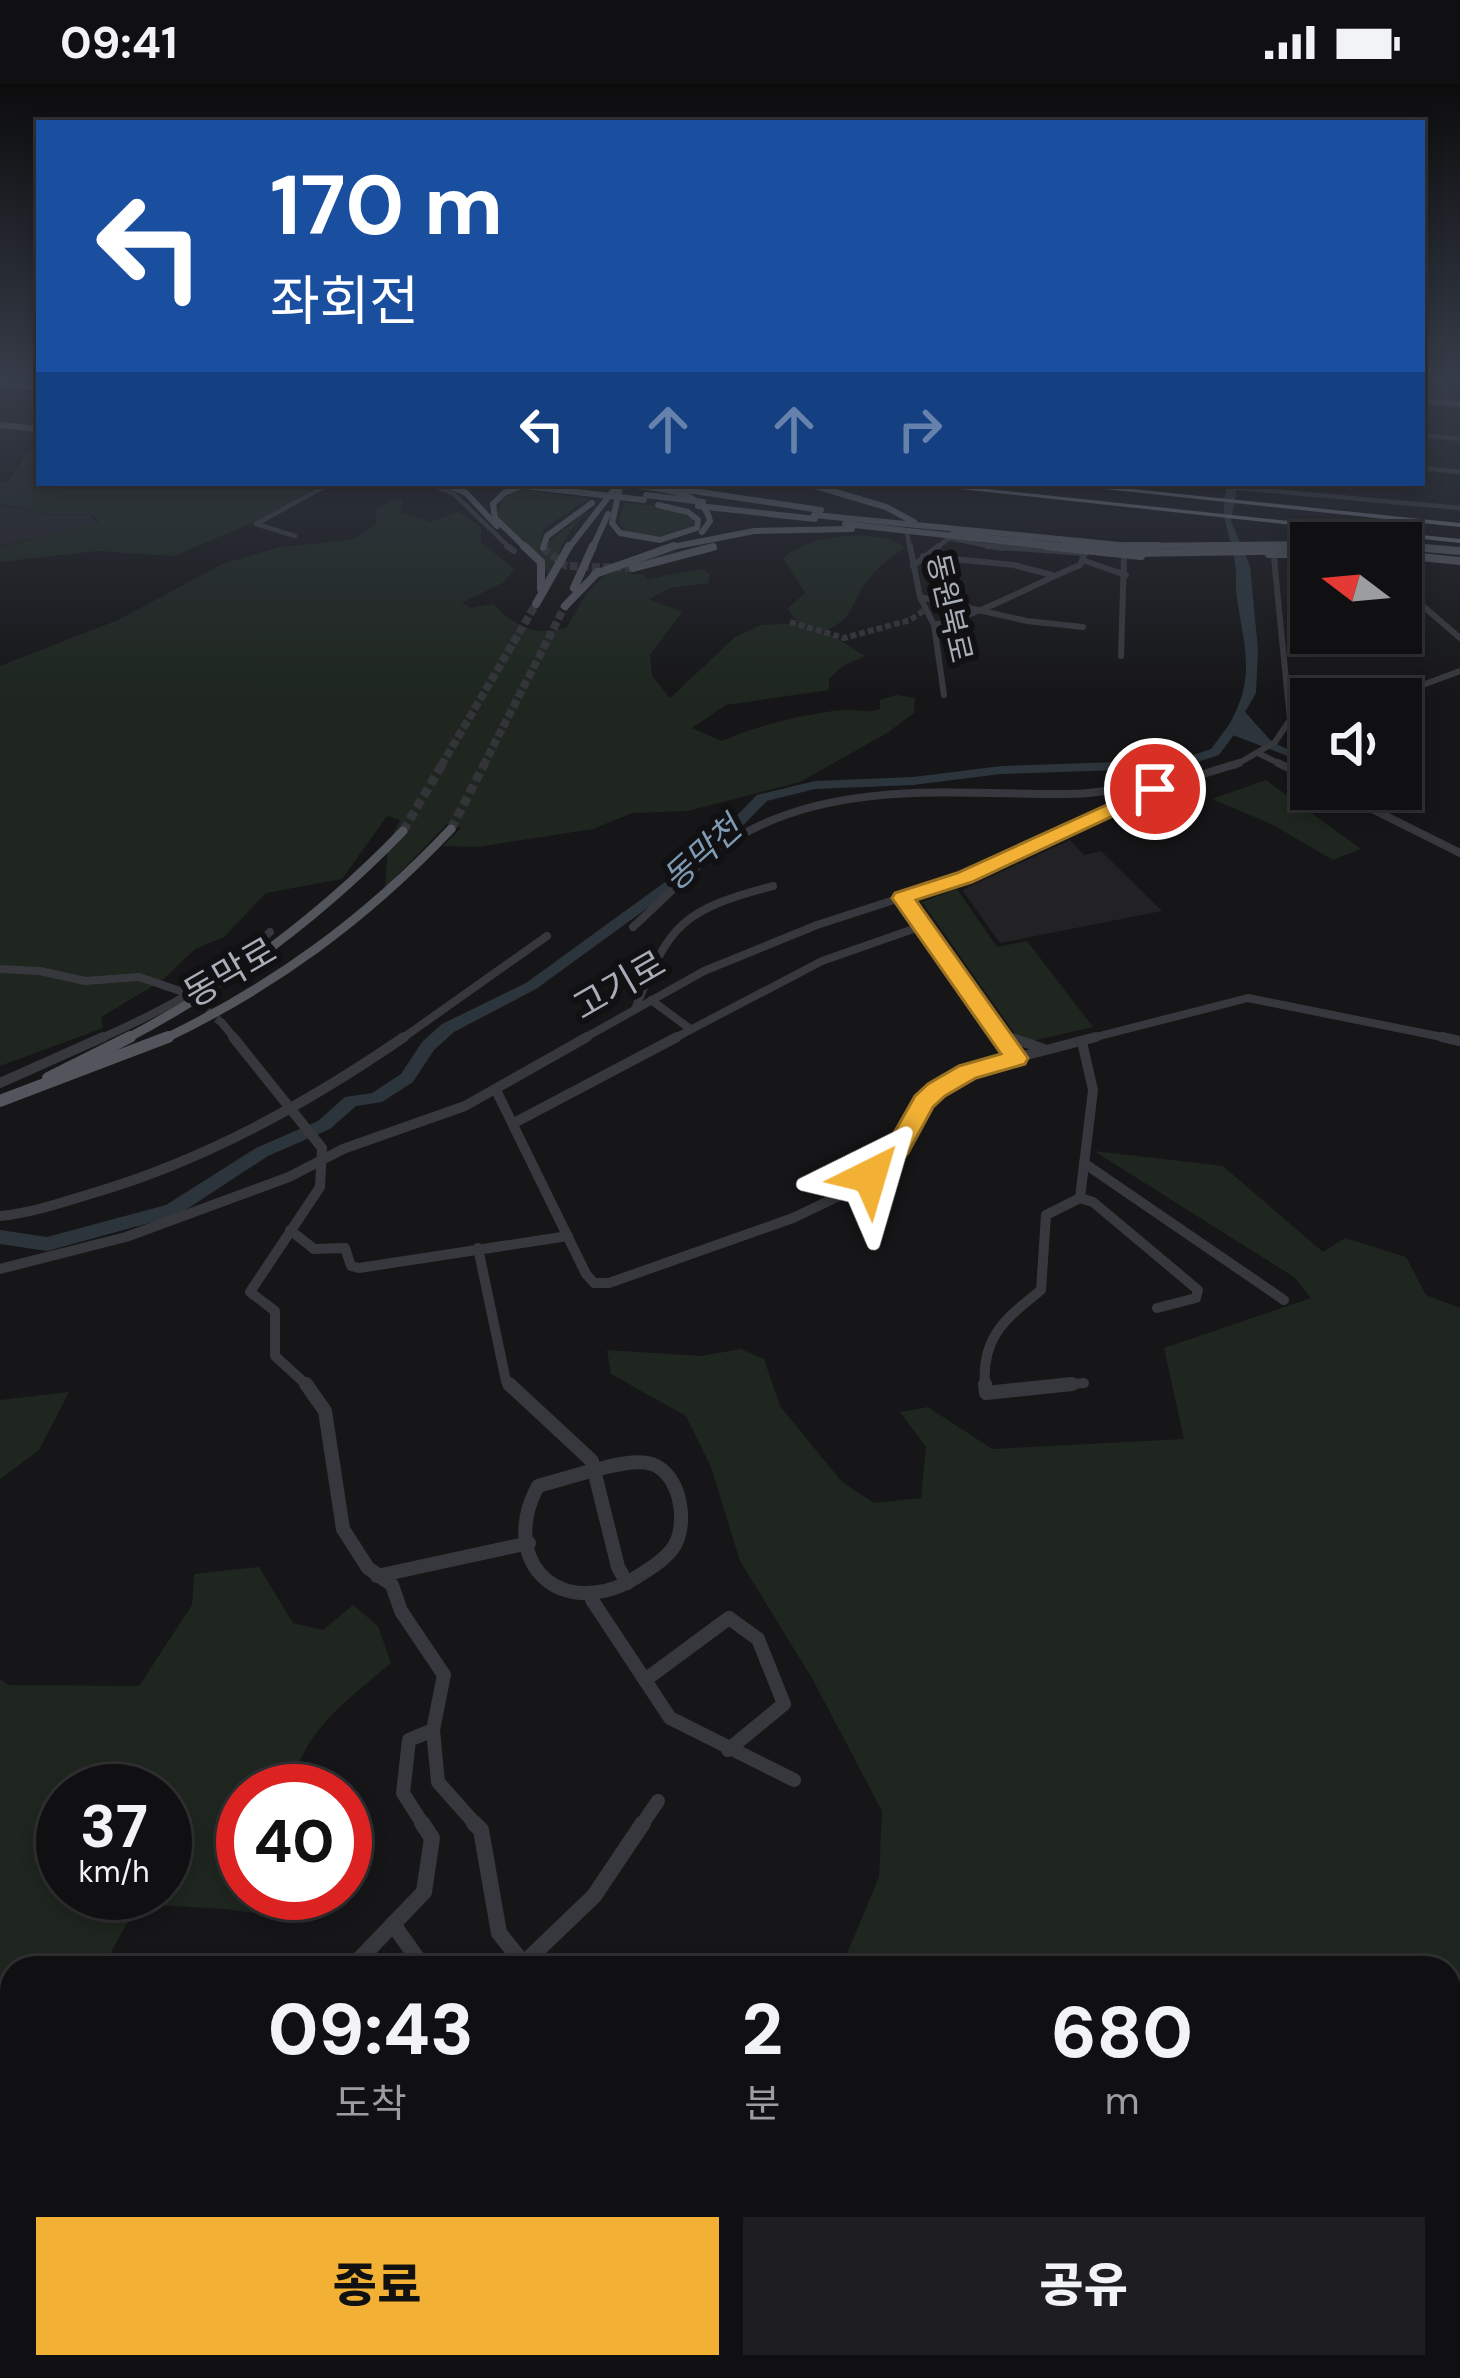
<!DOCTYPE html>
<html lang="ko">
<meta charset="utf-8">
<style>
:root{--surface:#101012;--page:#1e1e20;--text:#f1f3f6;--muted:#9c9d9f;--line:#303032;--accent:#f2b134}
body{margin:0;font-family:"DM Sans","Noto Sans KR",sans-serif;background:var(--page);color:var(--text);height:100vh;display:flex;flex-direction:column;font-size:45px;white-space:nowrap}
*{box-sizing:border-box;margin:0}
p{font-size:39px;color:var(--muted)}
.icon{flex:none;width:66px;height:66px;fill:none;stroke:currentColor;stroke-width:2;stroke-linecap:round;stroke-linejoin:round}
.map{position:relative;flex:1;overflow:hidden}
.sheet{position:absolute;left:0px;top:1872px;width:1461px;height:423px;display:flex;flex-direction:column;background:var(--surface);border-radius:36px 36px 0 0;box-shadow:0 6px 18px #0003,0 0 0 3px var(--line)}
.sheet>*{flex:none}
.top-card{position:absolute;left:36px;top:36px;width:1389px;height:366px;border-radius:0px;box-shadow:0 6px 18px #0003,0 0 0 3px var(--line);background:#1a4fa0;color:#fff;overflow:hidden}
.needle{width:78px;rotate:286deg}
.controls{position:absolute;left:1290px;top:438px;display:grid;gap:24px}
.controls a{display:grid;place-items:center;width:132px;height:132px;border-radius:0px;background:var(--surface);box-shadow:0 6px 18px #0003,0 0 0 3px var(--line);font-size:60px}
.speed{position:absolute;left:36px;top:1680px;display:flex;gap:24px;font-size:60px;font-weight:700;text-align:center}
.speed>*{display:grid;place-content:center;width:156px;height:156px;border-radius:50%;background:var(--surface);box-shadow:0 6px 18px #0003,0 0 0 3px var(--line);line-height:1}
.speed small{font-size:30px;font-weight:400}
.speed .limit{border:18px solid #d22;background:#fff;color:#111}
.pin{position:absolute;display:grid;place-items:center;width:102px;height:102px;color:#fff;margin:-51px;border:6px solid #fff;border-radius:50%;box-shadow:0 3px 12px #0007}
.me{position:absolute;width:132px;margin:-66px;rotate:40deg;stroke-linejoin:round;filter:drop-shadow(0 0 9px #0008)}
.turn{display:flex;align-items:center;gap:42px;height:252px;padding:0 36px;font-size:54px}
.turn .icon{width:156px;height:156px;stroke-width:2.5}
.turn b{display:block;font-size:84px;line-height:102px}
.lanes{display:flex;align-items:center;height:114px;padding:0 36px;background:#0003;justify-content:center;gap:60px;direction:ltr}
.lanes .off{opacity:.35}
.eta{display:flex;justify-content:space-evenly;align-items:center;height:204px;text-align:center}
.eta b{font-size:72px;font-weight:800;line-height:84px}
.cta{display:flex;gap:24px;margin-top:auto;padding:24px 36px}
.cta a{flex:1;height:138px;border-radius:0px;background:var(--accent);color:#111;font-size:48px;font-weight:800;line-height:138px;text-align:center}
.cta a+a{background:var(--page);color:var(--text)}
.status{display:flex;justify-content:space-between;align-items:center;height:84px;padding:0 60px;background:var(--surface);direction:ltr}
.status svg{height:33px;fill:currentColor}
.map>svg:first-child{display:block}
</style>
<div class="status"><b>09:41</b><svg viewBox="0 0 49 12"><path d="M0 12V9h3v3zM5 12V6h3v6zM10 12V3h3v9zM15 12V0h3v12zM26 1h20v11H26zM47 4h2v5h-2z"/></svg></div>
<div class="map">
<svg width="1460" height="2294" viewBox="0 0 1460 2294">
<rect width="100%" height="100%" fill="#161618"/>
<g fill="#222225">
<polygon points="0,421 48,431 90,431 97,439 0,462"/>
<polygon points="1070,756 1084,771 1101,767 1162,827 1000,859 962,806"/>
</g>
<g fill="#1e261f" fill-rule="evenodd">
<polygon points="29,366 39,367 39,399 325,399 259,436 174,472 98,467 0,478 0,463 99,438 92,430 49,430 0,420 0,399 8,398"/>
<path d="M517 405 589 415 544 444 540 464 588 426 568 451 548 491C537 463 510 454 498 429L502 415Z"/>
<path d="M397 414 403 416 400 429 431 438 458 428 481 443V458L514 485 504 498 462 519 471 524 493 520C516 543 534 552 566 544L587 509 605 491 633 478 741 451 630 483 632 491 644 490 646 495 702 485 710 490 708 499 670 504 649 515 682 528 650 571 652 592 670 614 735 553 761 541 799 539 787 525 805 509 783 474C809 451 877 443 905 463 890 474 872 487 862 504 850 526 850 536 825 547L865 572 841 583 829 595V606L726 621 692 644 722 657C758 641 804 630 843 626 857 625 866 630 880 625V616L896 611 915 614 914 629 887 649 800 698 688 727 632 729 593 745 478 763 443 762 461 744 447 740 385 804 388 760 400 736 387 732 342 795 266 809 224 853 195 865 163 896 101 933 103 944 0 982V582L118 536 222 480 280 463 351 456 376 441V425Z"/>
<path d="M625 419C648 422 680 420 694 439 676 460 648 454 624 447L619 437Z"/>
<polygon points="1266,696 1361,765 1333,776 1273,741 1212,715"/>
<polygon points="957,805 997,863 1027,857 1093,943 1032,957 1015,950 922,818"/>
<polygon points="1094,1067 1223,1082 1323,1168 1345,1154 1406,1173 1426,1211 1460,1224 1460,2294 608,2294 615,2283 1449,2283 1449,1884 841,1884 879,1793 882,1727 813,1596 740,1477 711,1383 686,1332 611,1290 607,1266 701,1272 741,1265 764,1275 780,1322 842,1398 874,1419 921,1414 926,1363 900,1328 928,1323 992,1365 1184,1355 1164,1264 1311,1214 1294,1193"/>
<polygon points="69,1308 39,1366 0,1395 0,1316"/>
<path d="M259 1483 293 1539 323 1546 353 1521 378 1542 391 1579C347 1617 302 1646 291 1707H243V1809H323L314 1837 224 1825 138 1820 102 1884H12V2283H255L262 2294H0V1595L9 1601 139 1602 192 1521 194 1490ZM63 1707H165V1809H63Z"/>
</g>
<path fill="#2c353c" d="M1229 399H1238L1231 437 1250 482 1258 566 1256 609 1245 628 1272 658 1311 676V681L1225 648C1256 597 1246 571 1237 515 1235 503 1237 489 1235 479 1231 449 1216 429 1229 399Z"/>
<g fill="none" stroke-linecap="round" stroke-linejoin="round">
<polygon fill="#2c353c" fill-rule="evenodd" points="1241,629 1247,633 1219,671 1179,684 1001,690 913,701 815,705 767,717 697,788 536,905 454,948 434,966 413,998 382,1018 356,1022 330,1045 268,1072 178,1131 47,1167 0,1160 0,1146 47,1153 166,1121 256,1064 318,1037 345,1013 372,1009 401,990 422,958 442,940 526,899 687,782 757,711 815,697 913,693 1001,682 1178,676 1211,665 1237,630"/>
<polyline stroke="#333438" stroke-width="6" stroke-dasharray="6 3" stroke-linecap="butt" points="790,538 844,554 910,536 926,525"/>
<polyline stroke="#333438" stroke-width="8" stroke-dasharray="8 4.5" stroke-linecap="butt" points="188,910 222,939"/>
<g stroke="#333438" stroke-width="8" stroke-dasharray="8 3" stroke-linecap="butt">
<polyline points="543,464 566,482 633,484"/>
<polyline points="441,682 536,520"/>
<polyline points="483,682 565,522"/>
</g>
<g stroke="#333438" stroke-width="9" stroke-dasharray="9 4.5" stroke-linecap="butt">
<polyline points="451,745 485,679"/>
<polyline points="403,747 443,679"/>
</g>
<g stroke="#37383d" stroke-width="4.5">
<polyline points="1442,291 1448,322"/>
<polyline points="1422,351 1460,355"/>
<polyline points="1422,384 1460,388"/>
<polyline points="427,399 454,410 511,465"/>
<polyline points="1206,401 1460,424"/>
<polyline points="907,449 910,465"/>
<polyline points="295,452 256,440 331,399"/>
<polyline points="935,465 949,454 1003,465"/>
</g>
<g stroke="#37383d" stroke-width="6">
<polyline points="507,462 514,467"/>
<polyline points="910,462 920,513 934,541 944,611"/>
<polyline points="988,462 1085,469"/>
<polyline points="923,472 1014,481 1052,491"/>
<polyline points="1082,476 1126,491"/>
<polyline points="913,482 939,462"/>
<polyline points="1401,503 1460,554"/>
<polyline points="920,513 1027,537 1083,543"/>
<path d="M934 541C988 528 1029 502 1080 481L1085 469"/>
<polyline points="1121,572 1124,472"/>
<polyline points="1385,615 1460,587"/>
<polyline points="1290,636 1311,633"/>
<polyline points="1258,669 1284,682"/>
<polyline points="1234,682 1275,658 1290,636 1273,464"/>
</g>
<g stroke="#37383d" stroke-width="8">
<polyline points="1278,679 1311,695"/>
<polyline points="1332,705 1460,769"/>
<polyline points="903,814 1004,956"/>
<path d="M633 843C669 811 703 771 745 749 844 695 962 711 1070 710 1098 710 1124 702 1152 703"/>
<polyline points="0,885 40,887 85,897 139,893 186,909"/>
<polyline points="651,916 689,944"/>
<path d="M635 925C670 839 682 826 773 802"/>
<polyline points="222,939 236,956"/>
<polyline points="1005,952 1018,956"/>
<path d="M97 956C161 928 220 897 270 848"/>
<polyline points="400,956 547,852"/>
<polyline points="581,956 704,887 817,841 965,793 1155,705 1239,679"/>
<polyline points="671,956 822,877 922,842"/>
<polyline points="1084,956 1248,914 1457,956"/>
</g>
<g stroke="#37383d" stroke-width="10">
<polyline points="233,953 322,1064 320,1103 250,1208 275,1227 275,1272 309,1303"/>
<polyline points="1001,953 1016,974"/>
<polyline points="1009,953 1044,965"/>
<polyline points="1442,953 1460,957"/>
<polyline points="0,999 103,953"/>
<polyline points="496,1006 586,1190 594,1199 609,1199 793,1134 841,1111 887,1078 924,1018 937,1006 989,981 1096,953"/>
<polyline points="514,1039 677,953"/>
<polyline points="1084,1079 1284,1216"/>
<polyline points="1080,1114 1093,1118 1198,1206 1196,1214 1157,1224"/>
<path d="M0 1132C31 1129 61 1119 90 1110 204 1077 306 1020 404 953"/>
<polyline points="290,1146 314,1165 345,1164 351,1182 359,1184 568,1152"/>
<polyline points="478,1164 506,1297 513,1303"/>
<polyline points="0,1185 126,1153 289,1093 343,1065 465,1022 587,953"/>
<path d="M985 1303C981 1253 1005 1235 1041 1206L1046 1131 1080 1114 1093 1006 1082 958"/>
<polyline points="1043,1303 1084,1299"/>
</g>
<g stroke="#37383d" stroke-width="14">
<polyline points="306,1300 325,1327 343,1445 368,1484 392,1501 401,1527 444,1591 433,1646 409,1656 403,1709 424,1742"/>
<polyline points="509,1300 592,1377 594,1386"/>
<polyline points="985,1300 986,1309 1072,1300"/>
<polyline points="594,1386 618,1483 627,1499"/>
<path d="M594 1386 538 1402C500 1472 552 1534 627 1499"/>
<path d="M594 1386C612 1382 634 1375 652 1380 681 1390 689 1441 673 1464 662 1479 643 1489 627 1499"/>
<polyline points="377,1492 529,1459"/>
<polyline points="592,1516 670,1634 794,1696"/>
<polyline points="645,1596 729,1534 758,1555 784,1620 728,1666"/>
<polyline points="433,1646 438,1698 477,1742"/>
<polyline points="641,1742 658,1717"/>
</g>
<g stroke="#37383d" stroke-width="16">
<polyline points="474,1739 481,1746 499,1849 523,1879"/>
<polyline points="393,1840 424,1884"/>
<polyline points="522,1881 594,1812 643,1739"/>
<polyline points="351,1884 424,1808 432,1754 422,1739"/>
</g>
<g stroke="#53555c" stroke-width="6">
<polyline points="1422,317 1460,320"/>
<polyline points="0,341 39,345"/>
<polyline points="443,399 466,409 497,442"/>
<polyline points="496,399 585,409"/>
<polyline points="621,399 612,439 620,449 660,456 697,444 698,436 688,428 658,421"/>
<polyline points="639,399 821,426"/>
<polyline points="805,399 886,423 914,438"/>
<polyline points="646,411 703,418"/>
<polyline points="493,420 495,434 527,465"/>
<polyline points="698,422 815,435"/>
<polyline points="814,431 1129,462 1311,460"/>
<polyline points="845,440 1073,465"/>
<polyline points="1401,462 1433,465"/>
<polyline points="543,464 547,452 592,419"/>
<polyline points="568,465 616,403"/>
<polyline points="592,465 608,430"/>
<polyline points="662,465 754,447 852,445"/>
<polyline points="707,465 713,463"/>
</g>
<g stroke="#53555c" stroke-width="8">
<polyline points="524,462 541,478 541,505"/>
<polyline points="1046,462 1141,472"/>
<polyline points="1126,462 1158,462"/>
<polyline points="1401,462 1460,467"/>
<polyline points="1269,470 1311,470"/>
<polyline points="1401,471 1460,477"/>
<polyline points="633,484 713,463"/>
<polyline points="595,490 674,462"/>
<polyline points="574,504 593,462"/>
<polyline points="536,520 569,462"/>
<polyline points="565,522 598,488"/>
</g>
<g stroke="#53555c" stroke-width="9">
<path d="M124 956C229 901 321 832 403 747"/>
<path d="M162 956C273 903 366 835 451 745"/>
</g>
<g stroke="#53555c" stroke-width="12">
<polyline points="48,994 130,953"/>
<polyline points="0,1017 168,953"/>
</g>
<g fill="#63666e" fill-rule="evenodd">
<polygon points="0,298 39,302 39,306 0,302"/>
<polygon points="904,399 930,399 1460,455 1460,459"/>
<polygon points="1048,399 1074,399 1460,439 1460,443"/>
<polygon points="1173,399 1207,399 1210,401 1206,403"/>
</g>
<g stroke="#53555c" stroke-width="6">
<path d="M603 399C633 403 703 400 710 437L702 448"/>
<polyline points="585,409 644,416"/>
<polyline points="493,420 504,409 528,399"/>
<polyline points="953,450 1092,465"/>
</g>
<polyline stroke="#53555c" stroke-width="8" points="1064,462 1133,469 1311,466"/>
</g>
<linearGradient id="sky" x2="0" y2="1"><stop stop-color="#0c0c0d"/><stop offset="0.48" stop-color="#363c48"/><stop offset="1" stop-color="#363c48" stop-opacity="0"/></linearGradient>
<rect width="1460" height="612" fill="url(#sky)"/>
<polygon fill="#f2b134" stroke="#9d7322" stroke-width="3" points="1155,699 1162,701 1162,709 972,798 916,816 1028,974 1025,980 976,994 945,1012 933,1023 908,1069 879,1099 860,1099 857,1092 890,1056 915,1012 928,1000 959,982 1001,970 892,814 895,809 957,789"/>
<g text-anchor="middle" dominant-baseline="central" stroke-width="12" stroke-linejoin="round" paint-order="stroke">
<g font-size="30" fill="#a8adb8" stroke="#111113">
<text transform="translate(950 524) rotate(77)">동원북로</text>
</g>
<g font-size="33" font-style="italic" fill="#7f9bb3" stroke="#111113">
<text transform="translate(702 769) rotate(-42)">동막천</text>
</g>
<g font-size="36" fill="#a8adb8" stroke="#111113">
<text transform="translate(230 888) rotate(-30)">동막로</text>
<text transform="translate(619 901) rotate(-30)">고기로</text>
</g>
</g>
</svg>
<div class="controls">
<a><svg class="needle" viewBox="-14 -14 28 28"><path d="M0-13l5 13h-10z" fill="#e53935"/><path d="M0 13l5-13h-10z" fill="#9c9d9f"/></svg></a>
<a><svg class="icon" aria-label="sound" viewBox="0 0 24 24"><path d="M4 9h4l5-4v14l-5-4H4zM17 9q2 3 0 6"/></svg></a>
</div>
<div class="speed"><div>37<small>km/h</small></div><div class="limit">40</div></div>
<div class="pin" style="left:1155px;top:705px;background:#d93025"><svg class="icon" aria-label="arrive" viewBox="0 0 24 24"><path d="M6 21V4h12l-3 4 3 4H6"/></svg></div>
<svg class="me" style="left:870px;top:1092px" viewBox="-20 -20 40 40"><path d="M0-17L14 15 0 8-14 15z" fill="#f2b134" stroke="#fff" stroke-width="4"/></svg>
<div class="top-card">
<div class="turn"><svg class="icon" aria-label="left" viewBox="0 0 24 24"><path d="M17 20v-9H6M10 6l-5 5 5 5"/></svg><div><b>170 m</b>좌회전</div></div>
<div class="lanes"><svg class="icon" aria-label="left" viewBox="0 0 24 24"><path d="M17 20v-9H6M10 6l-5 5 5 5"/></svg><svg class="icon off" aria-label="ahead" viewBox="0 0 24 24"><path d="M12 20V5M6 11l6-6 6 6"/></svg><svg class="icon off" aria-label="ahead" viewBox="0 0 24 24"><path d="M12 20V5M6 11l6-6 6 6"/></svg><svg class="icon off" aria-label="right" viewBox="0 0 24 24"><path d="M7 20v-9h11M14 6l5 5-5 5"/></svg></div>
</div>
<section class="sheet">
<div class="eta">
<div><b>09:43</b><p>도착</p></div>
<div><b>2</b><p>분</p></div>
<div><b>680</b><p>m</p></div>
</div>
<div class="cta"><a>종료</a><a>공유</a></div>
</section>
</div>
